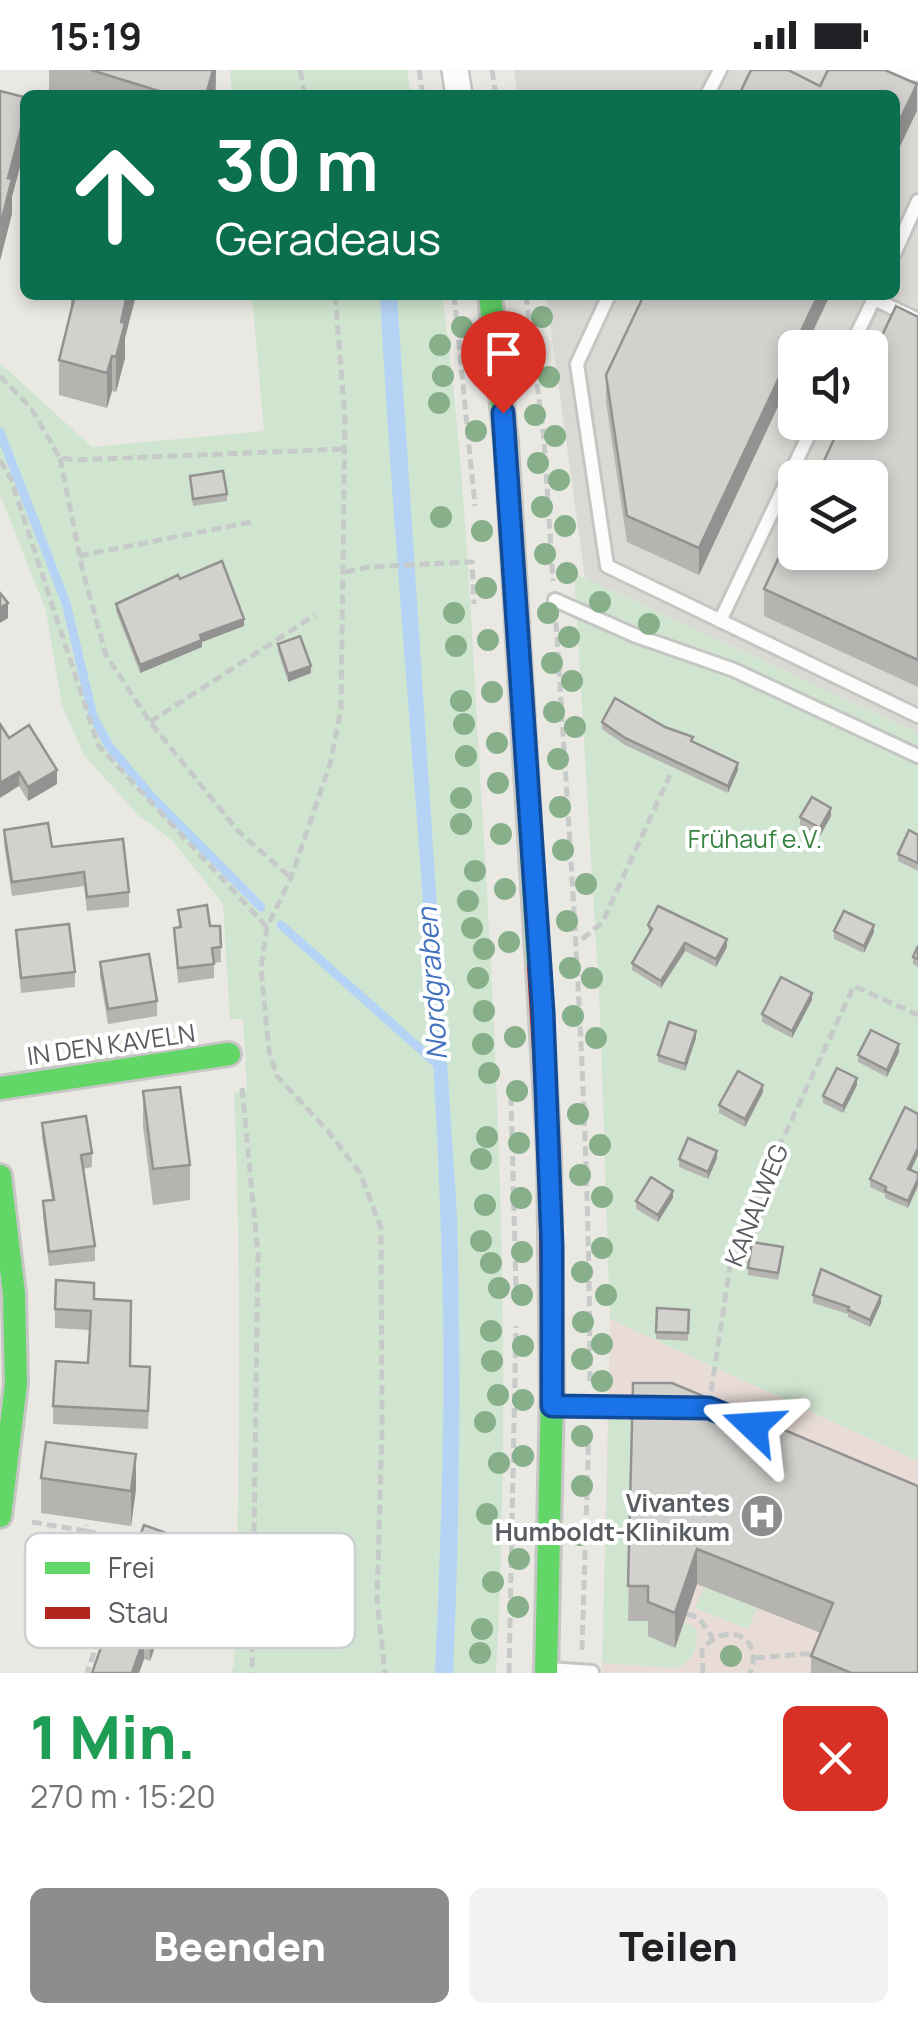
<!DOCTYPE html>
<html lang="de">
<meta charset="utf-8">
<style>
:root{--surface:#fff;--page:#f2f2f2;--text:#202124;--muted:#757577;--accent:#8b8d8e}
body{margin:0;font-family:Manrope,sans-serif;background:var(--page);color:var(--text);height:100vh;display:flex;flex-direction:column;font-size:38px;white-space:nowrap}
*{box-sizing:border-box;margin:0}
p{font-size:32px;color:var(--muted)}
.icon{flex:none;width:55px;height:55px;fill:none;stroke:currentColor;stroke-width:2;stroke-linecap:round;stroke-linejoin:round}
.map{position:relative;height:1603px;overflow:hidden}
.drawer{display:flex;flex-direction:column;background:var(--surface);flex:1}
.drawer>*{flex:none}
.guide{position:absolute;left:20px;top:20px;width:880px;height:210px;border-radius:15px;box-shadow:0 5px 15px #0003;background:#0b6e4f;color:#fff;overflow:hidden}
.tools{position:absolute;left:778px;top:260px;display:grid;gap:20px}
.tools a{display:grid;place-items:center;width:110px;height:110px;border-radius:15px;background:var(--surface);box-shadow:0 5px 15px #0003;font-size:50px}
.pin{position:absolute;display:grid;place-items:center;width:85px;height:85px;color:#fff;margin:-102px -42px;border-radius:50% 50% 50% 0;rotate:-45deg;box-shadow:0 0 10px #0007}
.pin .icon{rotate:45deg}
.me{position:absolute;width:110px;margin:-55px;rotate:290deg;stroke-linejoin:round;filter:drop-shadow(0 0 8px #0008)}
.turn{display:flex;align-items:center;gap:35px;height:210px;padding:0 30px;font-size:45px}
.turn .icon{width:130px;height:130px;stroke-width:2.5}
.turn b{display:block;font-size:70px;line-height:85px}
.round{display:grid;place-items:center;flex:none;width:105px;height:105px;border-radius:15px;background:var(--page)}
.summary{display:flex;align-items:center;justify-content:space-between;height:170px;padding:0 30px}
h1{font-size:60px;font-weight:800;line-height:75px;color:#1e9e55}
.primary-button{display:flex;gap:20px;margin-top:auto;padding:20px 30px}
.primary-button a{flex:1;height:115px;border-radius:15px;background:var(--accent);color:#fff;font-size:40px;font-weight:800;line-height:115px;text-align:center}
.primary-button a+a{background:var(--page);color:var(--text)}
.status{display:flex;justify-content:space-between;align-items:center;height:70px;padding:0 50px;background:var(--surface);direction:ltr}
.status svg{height:28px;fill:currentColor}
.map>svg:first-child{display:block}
</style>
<div class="status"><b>15:19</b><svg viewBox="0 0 49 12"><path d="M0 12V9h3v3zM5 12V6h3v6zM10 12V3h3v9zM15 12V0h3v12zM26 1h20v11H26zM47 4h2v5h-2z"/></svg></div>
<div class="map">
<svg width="918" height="1603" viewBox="0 0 918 1603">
<rect width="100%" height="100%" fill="#e9e8e3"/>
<path fill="#dad9d4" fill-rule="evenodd" d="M514 0H918V663L585 508 546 225H895V25H518ZM795 278H870V352H795ZM795 408H870V482H795Z"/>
<polygon fill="#e9dcd7" points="610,1249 918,1391 918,1603 602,1603"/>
<g fill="#d0e5d0">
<polygon points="230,0 407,0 411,25 232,25"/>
<path d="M252 225H442C465 389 471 556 481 721 499 1015 512 1309 496 1603H231L234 1596C240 1405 242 1214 234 1023L247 1020 243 949H230L223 834 172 770 138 745 84 685 62 636 46 541 0 424V293L92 377 264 361Z"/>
<polygon points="574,503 918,663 918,1391 610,1249 600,941"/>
<path d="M609 1344H633L628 1550 688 1553 696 1559C699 1577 694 1593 675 1598L602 1593Z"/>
<polygon points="704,1517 757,1538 748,1559 695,1538"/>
</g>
<path fill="#b5d4f5" d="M380 225H397L457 1145C461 1298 460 1450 453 1603H435C441 1467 446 1332 442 1196 433 872 397 549 380 225Z"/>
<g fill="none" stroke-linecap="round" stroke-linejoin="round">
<g stroke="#b5d4f5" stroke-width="9">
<polyline points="0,362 66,533 93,646 109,676 150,725 261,837"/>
<polyline points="281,855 436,993"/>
</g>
<g stroke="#c5c5c4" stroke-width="18">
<g id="lane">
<polyline points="891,0 918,5"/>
<polyline points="707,25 720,0"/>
<polyline points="895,182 918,131"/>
<polyline points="609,225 577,294 607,496 918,646"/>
<polyline points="875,225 874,229 918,250"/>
<polyline points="850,278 874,229"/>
<polyline points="555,530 634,565 734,600 918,686"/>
<polyline points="720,551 815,352"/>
<polyline points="556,1336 646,1336"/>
<polyline points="548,1599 592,1602"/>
</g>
</g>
<g stroke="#c5c5c4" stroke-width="30">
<polyline id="street" points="455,0 459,25"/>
</g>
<g stroke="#c6c6c5" stroke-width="28">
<g id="fast">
<polyline points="490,225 506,372 538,897"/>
<polyline points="0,1018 229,984"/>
<polyline points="0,1106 14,1224 16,1314 0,1446"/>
<polyline points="546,1603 552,1323"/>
</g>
</g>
<g stroke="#c6c6c5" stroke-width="28">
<polyline id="jam" points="538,897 549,1083 552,1323"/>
</g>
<g stroke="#c6cbc9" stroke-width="5" stroke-dasharray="10 5" stroke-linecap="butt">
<polyline points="300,0 305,25"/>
<polyline points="419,0 423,25"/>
<polyline points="492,0 496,25"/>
<polyline points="335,225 345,348 341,639 330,694 291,808 267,857 261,898 269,981 277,1006 327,1060 360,1103 381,1158 382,1360 377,1530 385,1603"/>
<polyline points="454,225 475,436"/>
<polyline points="526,225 544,369 553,511"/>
<polyline points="0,306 31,338 60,388 77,390 344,379"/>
<polyline points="60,388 83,502 106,585 150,652 238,761 290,807"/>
<polyline points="0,390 11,409 98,675 267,857"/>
<polyline points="79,486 251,452"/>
<polyline points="345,502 368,497 472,492 474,534"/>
<path d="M556 552C572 806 590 1060 590 1315"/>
<polyline points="150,652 315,545"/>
<polyline points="582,869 602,853 670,705"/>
<polyline points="242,1018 258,1184 252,1603"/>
<polyline points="511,1026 516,1220"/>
<polyline points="709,1336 733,1176 854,916 918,945"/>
<polyline points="32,1452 86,1461 87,1455"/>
<polyline points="86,1461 132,1471 87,1603"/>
<polyline points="687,1544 699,1548 712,1567"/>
<polyline points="582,1580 589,1356"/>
<polyline points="755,1588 817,1583"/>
<polyline points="509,1603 516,1256"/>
<path d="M703 1603 702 1580C725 1549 765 1567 750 1603"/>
</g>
<use href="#lane" stroke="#fcfcfb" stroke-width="12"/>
<use href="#street" stroke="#fcfcfb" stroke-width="25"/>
<use href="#fast" stroke="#63d668" stroke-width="22"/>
<use href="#jam" stroke="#b3261e" stroke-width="22"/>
</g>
<g fill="#87b08a">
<circle cx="542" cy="247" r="11"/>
<circle cx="462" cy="257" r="11"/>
<circle cx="527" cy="272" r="11"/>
<circle cx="440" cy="275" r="11"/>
<circle cx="443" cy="306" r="11"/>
<circle cx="549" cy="307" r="11"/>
<circle cx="439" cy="333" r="11"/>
<circle cx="535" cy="345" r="11"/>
<circle cx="476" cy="361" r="11"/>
<circle cx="555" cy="366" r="11"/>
<circle cx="538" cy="393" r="11"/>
<circle cx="559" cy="410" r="11"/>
<circle cx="542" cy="437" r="11"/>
<circle cx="441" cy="447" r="11"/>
<circle cx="565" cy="456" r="11"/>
<circle cx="482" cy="461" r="11"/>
<circle cx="545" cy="484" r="11"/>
<circle cx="567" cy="503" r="11"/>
<circle cx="486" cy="518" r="11"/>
<circle cx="600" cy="532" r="11"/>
<circle cx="454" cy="543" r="11"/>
<circle cx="548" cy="543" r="11"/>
<circle cx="649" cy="554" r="11"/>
<circle cx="569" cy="567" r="11"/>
<circle cx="488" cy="570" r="11"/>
<circle cx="456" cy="576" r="11"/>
<circle cx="552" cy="593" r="11"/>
<circle cx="572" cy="611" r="11"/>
<circle cx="492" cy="622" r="11"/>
<circle cx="461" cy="631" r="11"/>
<circle cx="554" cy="642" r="11"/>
<circle cx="464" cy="654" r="11"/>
<circle cx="575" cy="657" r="11"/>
<circle cx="497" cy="673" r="11"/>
<circle cx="466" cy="686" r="11"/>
<circle cx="558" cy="689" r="11"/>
<circle cx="498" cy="713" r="11"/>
<circle cx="461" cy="728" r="11"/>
<circle cx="560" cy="737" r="11"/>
<circle cx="461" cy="754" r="11"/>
<circle cx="501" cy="764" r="11"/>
<circle cx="563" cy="780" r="11"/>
<circle cx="475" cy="801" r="11"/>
<circle cx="586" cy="814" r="11"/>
<circle cx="505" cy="819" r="11"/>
<circle cx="468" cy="831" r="11"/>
<circle cx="567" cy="851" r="11"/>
<circle cx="472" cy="858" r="11"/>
<circle cx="509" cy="872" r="11"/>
<circle cx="484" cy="879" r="11"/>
<circle cx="570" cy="898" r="11"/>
<circle cx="478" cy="908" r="11"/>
<circle cx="592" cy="908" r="11"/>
<circle cx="484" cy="941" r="11"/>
<circle cx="573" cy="946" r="11"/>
<circle cx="515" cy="967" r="11"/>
<circle cx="596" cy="968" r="11"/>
<circle cx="483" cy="974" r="11"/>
<circle cx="489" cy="1003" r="11"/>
<circle cx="517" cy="1021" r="11"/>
<circle cx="578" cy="1044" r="11"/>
<circle cx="487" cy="1067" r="11"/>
<circle cx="519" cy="1073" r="11"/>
<circle cx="600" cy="1075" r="11"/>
<circle cx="481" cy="1089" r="11"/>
<circle cx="580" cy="1105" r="11"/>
<circle cx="602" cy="1127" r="11"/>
<circle cx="521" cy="1128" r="11"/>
<circle cx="485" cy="1135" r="11"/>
<circle cx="481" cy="1171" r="11"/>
<circle cx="602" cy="1178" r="11"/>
<circle cx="522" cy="1182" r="11"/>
<circle cx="491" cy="1193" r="11"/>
<circle cx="582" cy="1202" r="11"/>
<circle cx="499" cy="1218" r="11"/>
<circle cx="522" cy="1225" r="11"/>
<circle cx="606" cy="1225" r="11"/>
<circle cx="583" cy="1252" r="11"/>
<circle cx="491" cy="1261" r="11"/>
<circle cx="602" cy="1274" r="11"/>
<circle cx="523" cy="1276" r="11"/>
<circle cx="582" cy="1289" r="11"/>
<circle cx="492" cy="1291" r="11"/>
<circle cx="602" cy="1311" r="11"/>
<circle cx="498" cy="1325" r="11"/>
<circle cx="523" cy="1330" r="11"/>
<circle cx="485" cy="1352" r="11"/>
<circle cx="582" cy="1366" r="11"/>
<circle cx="523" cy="1386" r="11"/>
<circle cx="499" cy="1393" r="11"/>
<circle cx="582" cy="1416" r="11"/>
<circle cx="487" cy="1444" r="11"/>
<circle cx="580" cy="1465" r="11"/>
<circle cx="519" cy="1489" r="11"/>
<circle cx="493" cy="1512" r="11"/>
<circle cx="518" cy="1537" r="11"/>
<circle cx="482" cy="1559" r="11"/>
<circle cx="480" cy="1583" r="11"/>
<circle cx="731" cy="1586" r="11"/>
</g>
<g fill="#b5b4b1">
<polygon points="49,0 216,0 216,22 215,25 58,25 49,22"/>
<polygon points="71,225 136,225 125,268 125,288 116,322 112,321 107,338 59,325 59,290 71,240"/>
<polygon points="644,225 830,225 805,278 795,278 795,300 699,505 627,472 606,332 606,305"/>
<polygon points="918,247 918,617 764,546 764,519"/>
<polygon points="190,406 227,424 227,431 193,436"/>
<polygon points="180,509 244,556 202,572 202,577 140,603 116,541 116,534"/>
<polygon points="278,574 311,603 288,612 278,581"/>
<polygon points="602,652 738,700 728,723 625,675 602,659"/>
<polygon points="9,668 57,714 28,731 19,716"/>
<polygon points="831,746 820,766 800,755 800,747"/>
<polygon points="4,760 52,777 129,822 129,837 87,841 84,816 12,826 4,774"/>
<polygon points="918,765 918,801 898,791 898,784"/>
<polygon points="178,840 210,856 220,856 221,892 214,893 214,908 178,913 174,858 179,857"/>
<polygon points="648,855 727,877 716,897 685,881 661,918 632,900 632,893 649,863"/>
<polygon points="16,860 75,902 75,917 21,923"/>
<polygon points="834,861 874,862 864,883 834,869"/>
<polygon points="918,876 918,897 913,894 913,887"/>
<polygon points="100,892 157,931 157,946 108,954 100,906"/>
<polygon points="812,930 792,968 762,952 762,944"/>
<polygon points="696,968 685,1001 658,992 658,985"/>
<polygon points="899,982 887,1007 858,992 858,985"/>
<polygon points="857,1015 843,1043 823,1033 823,1026"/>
<polygon points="143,1021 190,1095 190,1130 153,1135 143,1056"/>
<polygon points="763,1022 745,1057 719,1043 719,1035"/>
<polygon points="918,1044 918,1085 911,1100 908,1138 885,1128 885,1124 870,1117 870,1109"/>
<polygon points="42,1053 92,1083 92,1097 83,1099 95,1176 95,1191 49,1196 43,1146 43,1131 52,1130 42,1067"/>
<polygon points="717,1088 708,1109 679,1097 679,1089"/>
<polygon points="673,1128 658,1152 636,1139 636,1131"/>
<polygon points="783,1184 778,1210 748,1205 748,1198"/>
<polygon points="813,1225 881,1233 870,1257 848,1247 848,1244 813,1233"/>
<polygon points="94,1229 130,1296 150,1316 148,1359 53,1354 53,1336 88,1293 90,1260 55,1258 55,1239"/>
<polygon points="689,1240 688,1271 656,1269 656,1262"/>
<polygon points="633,1313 918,1603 811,1603 811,1586 821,1563 697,1514 675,1578 648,1566 648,1551 628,1551"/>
<polygon points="41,1408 136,1419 131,1456 41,1443"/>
<polygon points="180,1488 161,1544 161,1560 150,1591 144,1589 139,1603 92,1603"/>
</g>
<g fill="#939290">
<polygon points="213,0 216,0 215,25 206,25"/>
<polygon points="917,14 917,41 895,87 895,60"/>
<polygon points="24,27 25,78 12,127 12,144 0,191 0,156"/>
<polygon points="127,225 136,225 125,268 125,288 116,322 116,287 121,252"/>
<polygon points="818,225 830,225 805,278 795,278 795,300 699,505 699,478"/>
<polygon points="112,286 112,321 107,338 107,303"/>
<polygon points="8,533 8,548 0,553 0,538"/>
<polygon points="244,549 244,556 202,572 202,577 140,603 140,595 200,565"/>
<polygon points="311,596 311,603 288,612 288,604"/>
<polygon points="738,693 738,700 728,723 728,716"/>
<polygon points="57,700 57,714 28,731 28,717"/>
<polygon points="19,702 19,716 0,728 0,713"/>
<polygon points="831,738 831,746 820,766 820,758"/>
<polygon points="874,855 874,862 864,883 864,876"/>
<polygon points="727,869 727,877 716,897 716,889"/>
<polygon points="685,873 685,881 661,918 661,911"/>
<polygon points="812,923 812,930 792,968 792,961"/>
<polygon points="696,961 696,968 685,1001 685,994"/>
<polygon points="899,974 899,982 887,1007 887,1000"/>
<polygon points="857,1008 857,1015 843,1043 843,1036"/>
<polygon points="763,1015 763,1022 745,1057 745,1049"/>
<polygon points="918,1078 918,1085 908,1106 908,1099"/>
<polygon points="717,1081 717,1088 708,1109 708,1102"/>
<polygon points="918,1109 918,1116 908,1138 908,1131"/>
<polygon points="673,1121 673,1128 658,1152 658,1145"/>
<polygon points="881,1226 881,1233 870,1257 870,1250"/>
<polygon points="136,1384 136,1419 131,1456 131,1421"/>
<polygon points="180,1468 180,1488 161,1544 161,1560 150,1591 150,1570 156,1537"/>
<polygon points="697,1479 697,1514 675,1578 675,1543"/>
<polygon points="144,1568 144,1589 139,1603 132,1603"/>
</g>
<g fill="#d2d1ce" stroke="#939290" stroke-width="2.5">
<polygon points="91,0 213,0 206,25 172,25"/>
<polygon points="751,0 788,0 820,16 828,0 885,0 917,14 895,60 895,25 739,25"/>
<polygon points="0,21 24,27 23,33 25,33 25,43 8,108 12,109 0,156"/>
<polygon points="75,225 127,225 121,252 125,253 116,287 112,286 107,303 59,290"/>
<polygon points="644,225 818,225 699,478 627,446 606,305"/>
<polygon points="896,236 918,247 918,590 764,519 795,453 795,482 870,482 870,408 816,408 842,352 870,352 870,291"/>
<polygon points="223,401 227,424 193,429 190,406"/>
<polygon points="222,491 244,549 200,565 202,570 140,595 116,534 178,505 180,509"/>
<polygon points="0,523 8,533 0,538"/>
<polygon points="300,566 311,596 288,604 278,574"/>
<polygon points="615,628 665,657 693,667 691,671 738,693 728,716 625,668 602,652"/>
<polygon points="0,654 9,668 29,655 57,700 28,717 19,702 0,713"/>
<polygon points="812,727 831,738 820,758 800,747"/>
<polygon points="48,753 52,777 123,769 129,822 87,827 84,802 12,812 4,760"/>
<polygon points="909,760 918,765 918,793 898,784"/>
<polygon points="207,835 210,856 220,856 221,877 212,878 214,894 178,898 174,858 181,857 178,840"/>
<polygon points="658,836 727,869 716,889 685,873 661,911 632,893 652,859 648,855"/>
<polygon points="844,841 874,855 864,876 834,861"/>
<polygon points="69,854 75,902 21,908 16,860"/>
<polygon points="918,876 918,889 913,887"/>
<polygon points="149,884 157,931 108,939 100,892"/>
<polygon points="781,907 812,923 792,961 762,944"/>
<polygon points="669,952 696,961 685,994 658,985"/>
<polygon points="871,960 899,974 887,1000 858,985"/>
<polygon points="837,998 857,1008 843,1036 823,1026"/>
<polygon points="738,1001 763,1015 745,1049 719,1035"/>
<polygon points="180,1017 190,1095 153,1099 143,1021"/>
<polygon points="905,1037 918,1044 918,1078 908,1099 918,1103 918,1109 908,1131 885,1121 886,1117 870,1109"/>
<polygon points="86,1046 92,1083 81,1085 95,1176 49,1182 43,1131 54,1130 42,1053"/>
<polygon points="688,1068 717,1081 708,1102 679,1089"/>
<polygon points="651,1107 673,1121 658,1145 636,1131"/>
<polygon points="752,1172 783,1177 778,1203 748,1198"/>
<polygon points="821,1199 881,1226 870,1250 848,1240 849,1237 813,1225"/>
<polygon points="56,1210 94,1213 94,1229 131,1231 130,1296 150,1297 148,1341 53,1336 56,1291 88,1293 91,1241 55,1239"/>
<polygon points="657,1238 689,1240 688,1263 656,1262"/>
<polygon points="633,1313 672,1313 918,1416 918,1603 851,1603 811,1586 833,1533 697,1479 675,1543 648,1532 648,1516 628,1516"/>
<polygon points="46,1372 136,1384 131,1421 41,1408"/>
<polygon points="144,1455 180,1468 156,1537 161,1539 150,1570 144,1568 132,1603 92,1603"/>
</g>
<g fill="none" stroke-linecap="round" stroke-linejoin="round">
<g stroke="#114b97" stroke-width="25">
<polyline id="route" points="503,343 543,942 552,1176 552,1336 709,1338 753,1356"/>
</g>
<use href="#route" stroke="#1a73e8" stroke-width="18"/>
</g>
<defs>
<g id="hospital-disc" transform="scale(2.25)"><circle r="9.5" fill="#8b8d8e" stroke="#fff"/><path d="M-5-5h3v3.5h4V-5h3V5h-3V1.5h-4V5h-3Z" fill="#fff"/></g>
</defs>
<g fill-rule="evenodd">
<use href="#hospital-disc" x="762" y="1446"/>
</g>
<g text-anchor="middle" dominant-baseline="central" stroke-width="8" stroke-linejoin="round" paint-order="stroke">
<g font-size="25" fill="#368341" stroke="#fff">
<text x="755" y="768">Frühauf e.V.</text>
</g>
<g font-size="25" fill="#595c61" stroke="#fff">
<text transform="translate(111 974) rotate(-8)">IN DEN KAVELN</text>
<text transform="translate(756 1135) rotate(-68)">KANALWEG</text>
</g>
<g font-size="25" font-weight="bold" fill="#595c61" stroke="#fff" text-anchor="end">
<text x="730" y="1432">Vivantes<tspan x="730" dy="29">Humboldt-Klinikum</tspan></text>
</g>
<g font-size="28" font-style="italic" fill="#4373bf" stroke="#fff">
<text transform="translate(431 914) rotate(-94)">Nordgraben</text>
</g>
</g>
<rect x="25" y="1463" width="330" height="115" rx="15" fill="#fff" stroke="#cdced0" stroke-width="2.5"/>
<rect x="45" y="1492" width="45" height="12" fill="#63d668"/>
<rect x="45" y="1537" width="45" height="12" fill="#b3261e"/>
<g font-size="28" fill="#595c61">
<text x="108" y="1508">Frei</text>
<text x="108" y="1553">Stau</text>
</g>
</svg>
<div class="tools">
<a><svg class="icon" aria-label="sound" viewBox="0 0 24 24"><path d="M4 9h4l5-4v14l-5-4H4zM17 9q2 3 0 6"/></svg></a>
<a><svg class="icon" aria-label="layers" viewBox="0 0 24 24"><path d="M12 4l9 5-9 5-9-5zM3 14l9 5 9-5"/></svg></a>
</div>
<div class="pin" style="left:503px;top:343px;background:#d93025"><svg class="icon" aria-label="arrive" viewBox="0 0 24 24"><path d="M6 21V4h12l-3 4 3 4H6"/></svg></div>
<svg class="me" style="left:753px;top:1356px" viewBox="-20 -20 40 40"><path d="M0-17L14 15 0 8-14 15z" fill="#1a73e8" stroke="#fff" stroke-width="4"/></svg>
<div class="guide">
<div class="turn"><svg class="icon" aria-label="ahead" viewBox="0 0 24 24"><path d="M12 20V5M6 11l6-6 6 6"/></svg><div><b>30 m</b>Geradeaus</div></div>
</div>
</div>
<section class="drawer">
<div class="summary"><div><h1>1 Min.</h1><p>270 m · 15:20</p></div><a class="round" style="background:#d93025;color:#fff"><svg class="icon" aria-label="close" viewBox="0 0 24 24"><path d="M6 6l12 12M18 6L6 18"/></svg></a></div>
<div class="primary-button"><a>Beenden</a><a>Teilen</a></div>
</section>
